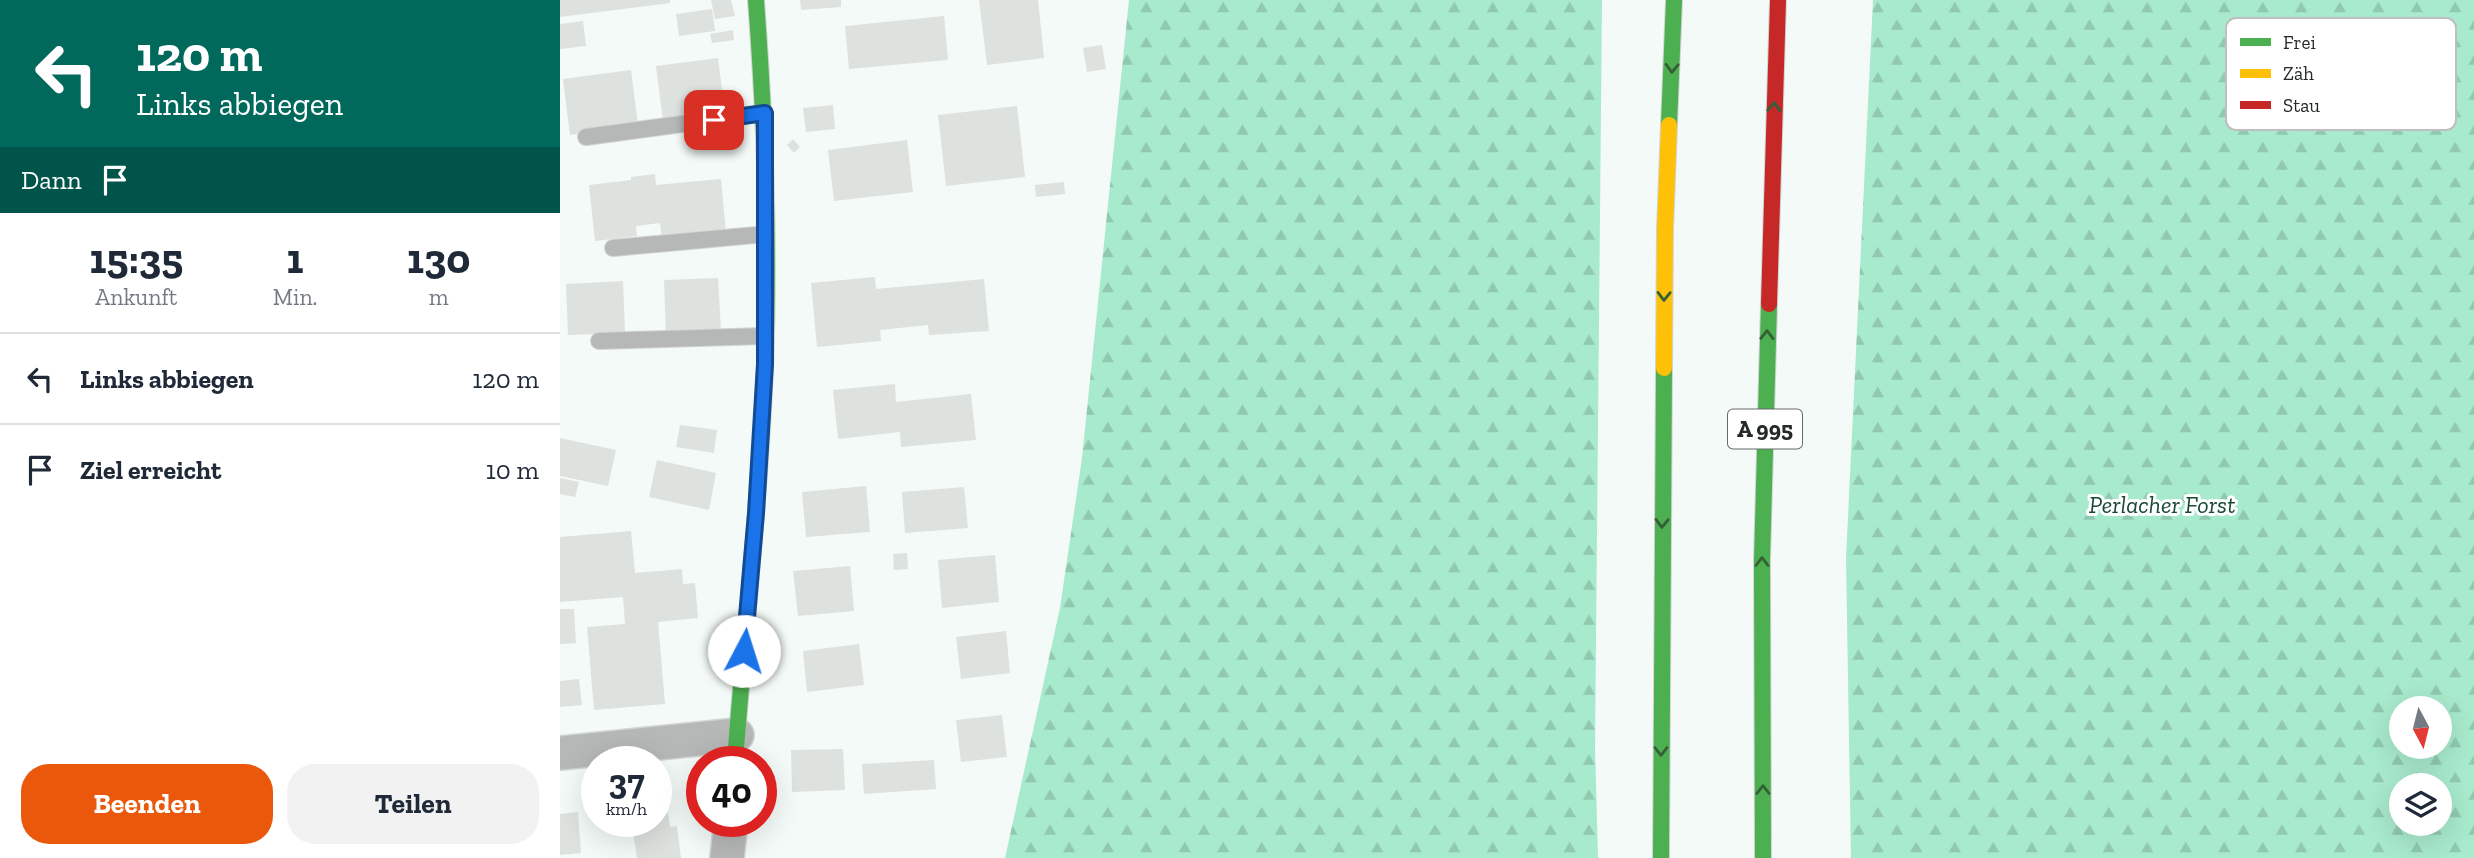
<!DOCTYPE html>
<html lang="de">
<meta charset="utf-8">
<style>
:root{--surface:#fff;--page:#f2f2f3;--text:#1f2937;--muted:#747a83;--line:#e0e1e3;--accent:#ea580c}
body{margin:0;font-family:"Zilla Slab",serif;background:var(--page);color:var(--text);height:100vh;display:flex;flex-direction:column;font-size:26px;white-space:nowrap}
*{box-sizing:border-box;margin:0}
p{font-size:23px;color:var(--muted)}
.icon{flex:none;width:38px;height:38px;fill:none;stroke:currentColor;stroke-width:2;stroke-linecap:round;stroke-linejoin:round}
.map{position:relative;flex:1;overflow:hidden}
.panel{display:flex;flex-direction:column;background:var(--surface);width:560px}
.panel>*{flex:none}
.guide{background:#00695c;color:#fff;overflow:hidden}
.needle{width:46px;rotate:173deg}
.buttons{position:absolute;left:1829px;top:696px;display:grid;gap:14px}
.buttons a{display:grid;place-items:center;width:63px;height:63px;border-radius:50%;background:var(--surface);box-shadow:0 7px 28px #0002;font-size:35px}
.speed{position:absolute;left:21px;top:746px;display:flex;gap:14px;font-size:35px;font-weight:700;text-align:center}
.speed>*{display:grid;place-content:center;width:91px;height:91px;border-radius:50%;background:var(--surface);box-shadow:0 7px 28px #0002;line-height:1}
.speed small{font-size:18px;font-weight:400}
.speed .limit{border:10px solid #d22;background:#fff;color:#111}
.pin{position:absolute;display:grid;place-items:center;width:60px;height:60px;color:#fff;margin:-30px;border-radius:14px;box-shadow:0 4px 10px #0006}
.me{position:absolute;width:77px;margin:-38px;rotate:5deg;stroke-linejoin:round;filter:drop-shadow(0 0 5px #0008)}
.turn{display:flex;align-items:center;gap:24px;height:147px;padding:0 21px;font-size:32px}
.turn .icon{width:91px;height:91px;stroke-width:2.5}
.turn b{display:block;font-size:49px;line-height:60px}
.then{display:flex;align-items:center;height:66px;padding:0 21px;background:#0003;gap:14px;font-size:26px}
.eta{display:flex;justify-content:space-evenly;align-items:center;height:119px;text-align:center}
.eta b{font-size:42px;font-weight:700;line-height:49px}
.cta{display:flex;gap:14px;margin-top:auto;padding:14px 21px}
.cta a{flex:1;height:80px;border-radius:28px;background:var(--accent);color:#fff;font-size:28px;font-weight:700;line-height:80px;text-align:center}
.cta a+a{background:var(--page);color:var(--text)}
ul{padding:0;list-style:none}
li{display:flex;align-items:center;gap:21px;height:91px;padding:0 21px;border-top:2px solid var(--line)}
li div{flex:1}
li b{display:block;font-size:26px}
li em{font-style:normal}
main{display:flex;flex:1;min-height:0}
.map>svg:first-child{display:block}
</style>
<main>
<section class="panel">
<div class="guide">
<div class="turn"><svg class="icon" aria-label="left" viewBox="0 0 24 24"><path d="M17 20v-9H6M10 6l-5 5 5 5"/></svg><div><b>120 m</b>Links abbiegen</div></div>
<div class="then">Dann<svg class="icon" aria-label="arrive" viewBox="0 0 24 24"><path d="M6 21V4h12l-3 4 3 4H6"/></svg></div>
</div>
<div class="eta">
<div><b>15:35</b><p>Ankunft</p></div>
<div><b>1</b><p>Min.</p></div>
<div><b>130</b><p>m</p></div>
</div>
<ul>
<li><svg class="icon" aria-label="left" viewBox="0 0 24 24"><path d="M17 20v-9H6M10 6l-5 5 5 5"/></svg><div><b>Links abbiegen</b></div><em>120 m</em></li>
<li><svg class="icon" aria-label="arrive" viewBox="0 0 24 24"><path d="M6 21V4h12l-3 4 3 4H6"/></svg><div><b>Ziel erreicht</b></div><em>10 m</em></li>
</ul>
<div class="cta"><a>Beenden</a><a>Teilen</a></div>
</section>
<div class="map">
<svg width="1914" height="858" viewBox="0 0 1914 858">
<defs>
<pattern id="forest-firs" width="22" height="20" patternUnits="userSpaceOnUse" patternTransform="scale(1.75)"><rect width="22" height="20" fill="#a8eacd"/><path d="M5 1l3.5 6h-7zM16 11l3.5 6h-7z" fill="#90c9b0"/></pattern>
</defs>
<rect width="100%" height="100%" fill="#f4faf7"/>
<g fill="url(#forest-firs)" fill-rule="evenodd">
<polygon points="569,0 1042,0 1035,748 1038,858 445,858 500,608 522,458"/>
<path d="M1313 0H1914V858H1291L1286 558ZM1841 709H1880V747H1841ZM1841 786H1880V824H1841Z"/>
</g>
<g fill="#dde2df">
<polygon points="0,0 110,0 110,3 0,17"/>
<polygon points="151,0 171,0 175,16 155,19"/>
<polygon points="240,0 281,0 281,7 241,10"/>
<polygon points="419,0 478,0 484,58 427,65"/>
<polygon points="152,9 155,31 119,36 116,14"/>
<polygon points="384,16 388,60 289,69 285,26"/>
<polygon points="23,21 26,46 0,49 0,24"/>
<polygon points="173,30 174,40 152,43 150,34"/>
<polygon points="542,45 546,69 527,72 523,48"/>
<polygon points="158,58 165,113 103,121 96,66"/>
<polygon points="71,70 78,125 10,135 3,79"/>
<polygon points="273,105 275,129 246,132 243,108"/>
<polygon points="457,106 465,177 386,186 378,115"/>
<polygon points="233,139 240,147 234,153 227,145"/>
<polygon points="347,140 353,192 274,201 268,150"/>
<polygon points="95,174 96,185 161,179 166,233 102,240 100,223 76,226 77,236 35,241 29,185 71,180 71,177"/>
<polygon points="504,182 505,194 476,197 475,185"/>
<polygon points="315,277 316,289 424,279 429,331 369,335 368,325 320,330 321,341 257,347 251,283"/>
<polygon points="158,278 161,331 106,334 104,280"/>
<polygon points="63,281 65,333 8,335 6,284"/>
<polygon points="335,384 336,402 411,394 416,440 341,447 340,432 278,439 273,390"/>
<polygon points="120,425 157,430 154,453 116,447"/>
<polygon points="0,438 56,450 48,486 0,476"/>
<polygon points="97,460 156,473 149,510 89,497"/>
<polygon points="0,478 19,482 15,497 0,494"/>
<polygon points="306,486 310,532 246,537 242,492"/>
<polygon points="404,487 408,528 345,533 342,492"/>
<polygon points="71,531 75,573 122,569 123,584 135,583 138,618 98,622 105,704 34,710 27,627 65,624 63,597 0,602 0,537"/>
<polygon points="347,553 348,569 334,570 333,554"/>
<polygon points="435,555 439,602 382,608 378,560"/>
<polygon points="290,566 294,611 238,616 233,571"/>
<polygon points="0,609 14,609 16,643 0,644"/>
<polygon points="446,631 450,673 401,679 396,637"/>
<polygon points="299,644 304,685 247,692 243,651"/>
<polygon points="19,679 22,705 0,707 0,681"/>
<polygon points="442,715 447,757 401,762 396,720"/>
<polygon points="283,749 285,790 232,792 231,750"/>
<polygon points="374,760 376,789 304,794 302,764"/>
<polygon points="18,812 21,853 0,855 0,814"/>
<polygon points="108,813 110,827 117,826 121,858 77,858 73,832 87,830 86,821 96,821 96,814"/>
</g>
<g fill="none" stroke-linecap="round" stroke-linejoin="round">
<g stroke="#d0d4d2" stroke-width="18">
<g id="lane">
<polyline points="26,137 203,113"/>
<polyline points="53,248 206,234"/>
<polyline points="39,341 206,336"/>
</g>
</g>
<g stroke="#d0d4d2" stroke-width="36">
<g id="street">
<polyline points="0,753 177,735"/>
<polyline points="167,858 171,821"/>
</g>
</g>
<g stroke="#d0d4d2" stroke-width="18">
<g id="fast">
<polyline points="1109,125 1114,0"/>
<path d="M175 761C185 629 200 497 205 365 210 243 205 122 196 0"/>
<polyline points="1101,858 1104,368"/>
<polyline points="1203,858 1202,560 1209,304"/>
</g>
</g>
<g stroke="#d0d4d2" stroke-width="18">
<polyline id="slow" points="1104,368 1105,229 1109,125"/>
</g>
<g stroke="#d0d4d2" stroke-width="18">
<polyline id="jam" points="1209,304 1218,0"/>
</g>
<use href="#lane" stroke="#b5b8b6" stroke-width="16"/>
<use href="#street" stroke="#b5b8b6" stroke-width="33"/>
<use href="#fast" stroke="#4caf50" stroke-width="16"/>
<use href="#slow" stroke="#ffc107" stroke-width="16"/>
<use href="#jam" stroke="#c62828" stroke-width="16"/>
</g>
<defs><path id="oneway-chevron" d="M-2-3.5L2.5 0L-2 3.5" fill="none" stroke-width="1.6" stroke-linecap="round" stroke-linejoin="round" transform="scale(1.75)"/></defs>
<g stroke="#355f37">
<use href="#oneway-chevron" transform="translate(1112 68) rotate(92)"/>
<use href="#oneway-chevron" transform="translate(1214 107) rotate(-88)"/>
<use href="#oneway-chevron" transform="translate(1104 296) rotate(91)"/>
<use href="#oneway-chevron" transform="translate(1207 335) rotate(-89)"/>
<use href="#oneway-chevron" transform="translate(1102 523) rotate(91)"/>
<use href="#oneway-chevron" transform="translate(1202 562) rotate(-90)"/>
<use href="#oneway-chevron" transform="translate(1101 751) rotate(90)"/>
<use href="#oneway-chevron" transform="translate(1203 790) rotate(-90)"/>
</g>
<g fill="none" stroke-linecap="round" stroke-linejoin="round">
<g stroke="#114b97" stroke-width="18">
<polyline id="route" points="154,120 205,113 205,364 196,513 184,651"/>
</g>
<use href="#route" stroke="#1a73e8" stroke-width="12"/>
</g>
<g text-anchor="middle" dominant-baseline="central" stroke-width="6" stroke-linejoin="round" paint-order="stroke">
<rect fill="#fff" stroke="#666a68" stroke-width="2" x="1168" y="409.5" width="74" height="39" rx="5"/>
<g font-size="23" font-weight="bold" fill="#252a27">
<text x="1205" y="429">A 995</text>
</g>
<g font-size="24" font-style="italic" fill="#194935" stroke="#fff">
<text x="1602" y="504">Perlacher Forst</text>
</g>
</g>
<rect x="1666" y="18" width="230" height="112" rx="10" fill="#fff" stroke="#bebfbe" stroke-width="2"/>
<rect x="1680" y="38" width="31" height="8" fill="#4caf50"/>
<rect x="1680" y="69" width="31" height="9" fill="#ffc107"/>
<rect x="1680" y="101" width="31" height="8" fill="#c62828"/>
<g font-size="19" fill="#252a27">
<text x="1723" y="49">Frei</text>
<text x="1723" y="80">Zäh</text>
<text x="1723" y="112">Stau</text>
</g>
</svg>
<div class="buttons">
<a><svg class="needle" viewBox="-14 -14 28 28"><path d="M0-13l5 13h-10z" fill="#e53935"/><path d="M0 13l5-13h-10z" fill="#747a83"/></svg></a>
<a><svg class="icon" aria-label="layers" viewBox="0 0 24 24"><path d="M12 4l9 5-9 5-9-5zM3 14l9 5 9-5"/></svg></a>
</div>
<div class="speed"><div>37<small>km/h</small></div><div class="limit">40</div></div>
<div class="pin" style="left:154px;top:120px;background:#d93025"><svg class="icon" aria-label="arrive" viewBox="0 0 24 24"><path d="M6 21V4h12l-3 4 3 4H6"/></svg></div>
<svg class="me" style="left:184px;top:651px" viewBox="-20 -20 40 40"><circle r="19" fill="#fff"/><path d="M0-13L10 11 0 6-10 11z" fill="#1a73e8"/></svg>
</div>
</main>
